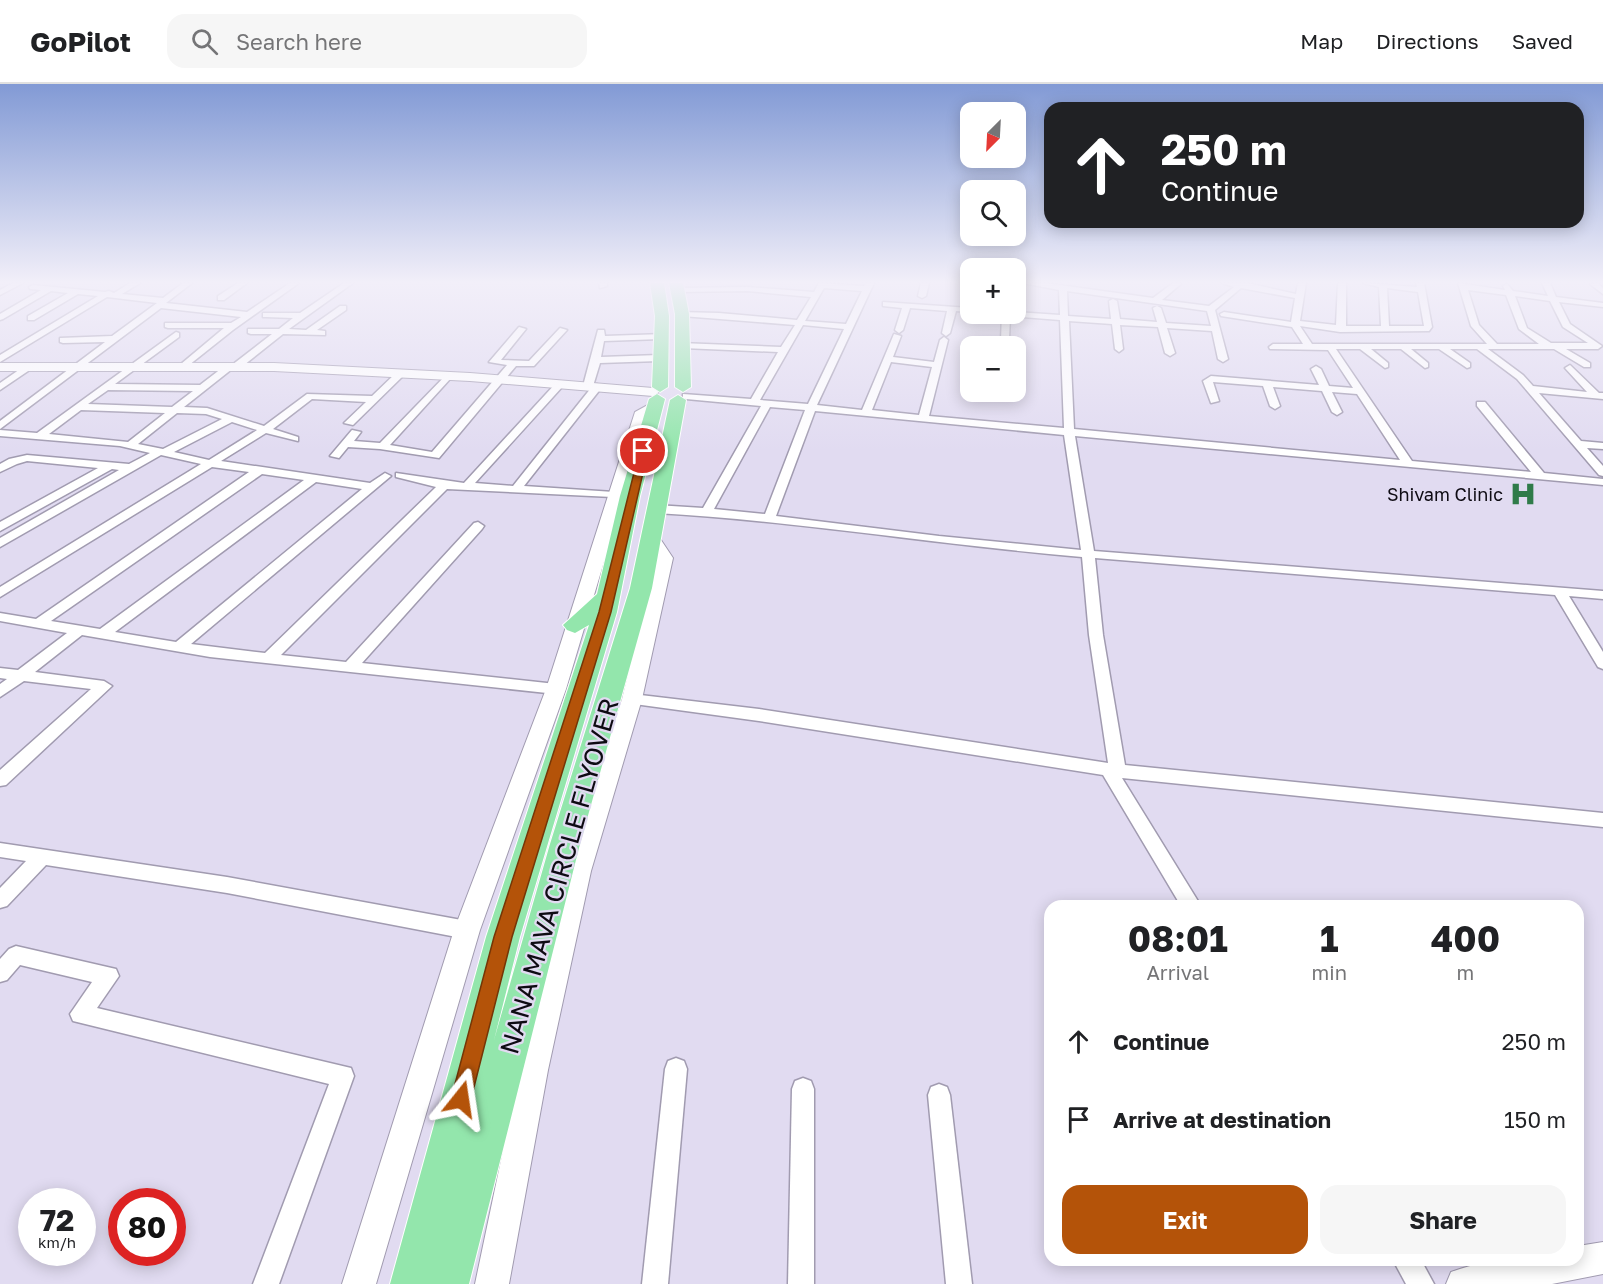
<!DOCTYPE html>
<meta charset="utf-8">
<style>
:root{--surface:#fff;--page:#f6f6f6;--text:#202124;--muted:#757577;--line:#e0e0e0;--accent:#b45309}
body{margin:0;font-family:"Golos Text",sans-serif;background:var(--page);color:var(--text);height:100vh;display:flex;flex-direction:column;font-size:22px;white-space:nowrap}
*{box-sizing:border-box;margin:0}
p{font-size:20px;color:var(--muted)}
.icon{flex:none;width:33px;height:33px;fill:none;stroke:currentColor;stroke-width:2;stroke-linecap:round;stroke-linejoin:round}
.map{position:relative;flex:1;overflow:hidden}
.drawer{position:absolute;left:1044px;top:816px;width:540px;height:366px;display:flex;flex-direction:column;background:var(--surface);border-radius:18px;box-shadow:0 3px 15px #0003}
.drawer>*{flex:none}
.guide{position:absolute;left:1044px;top:18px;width:540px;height:126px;border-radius:18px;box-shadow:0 3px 15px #0003;background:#202124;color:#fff;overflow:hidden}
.needle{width:39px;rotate:204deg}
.tools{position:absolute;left:960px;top:18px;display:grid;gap:12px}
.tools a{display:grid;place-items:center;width:66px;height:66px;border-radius:12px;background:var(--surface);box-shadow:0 3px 15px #0003;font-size:30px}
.speed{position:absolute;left:18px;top:1104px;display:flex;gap:12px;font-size:30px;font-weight:700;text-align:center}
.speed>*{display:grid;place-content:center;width:78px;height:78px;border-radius:50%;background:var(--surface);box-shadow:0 3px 15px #0003;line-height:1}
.speed small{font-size:15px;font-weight:400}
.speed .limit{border:9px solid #d22;background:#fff;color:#111}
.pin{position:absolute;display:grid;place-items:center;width:51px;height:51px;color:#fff;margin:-26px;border:3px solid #fff;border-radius:50%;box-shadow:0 2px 6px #0007}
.me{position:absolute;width:66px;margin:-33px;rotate:15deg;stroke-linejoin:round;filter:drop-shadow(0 0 4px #0008)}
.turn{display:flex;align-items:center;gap:21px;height:126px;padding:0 18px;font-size:27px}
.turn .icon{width:78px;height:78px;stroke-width:2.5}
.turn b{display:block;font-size:42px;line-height:51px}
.eta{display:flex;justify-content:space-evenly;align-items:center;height:102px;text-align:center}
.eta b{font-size:36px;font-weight:700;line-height:42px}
.button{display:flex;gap:12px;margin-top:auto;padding:12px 18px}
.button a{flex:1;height:69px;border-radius:18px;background:var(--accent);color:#fff;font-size:24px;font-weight:700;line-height:69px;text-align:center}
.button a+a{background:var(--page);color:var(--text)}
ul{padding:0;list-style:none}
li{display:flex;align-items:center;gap:18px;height:78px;padding:0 18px}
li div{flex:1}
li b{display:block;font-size:22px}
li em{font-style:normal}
header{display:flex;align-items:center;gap:36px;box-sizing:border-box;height:84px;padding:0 30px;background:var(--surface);border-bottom:2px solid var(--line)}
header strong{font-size:28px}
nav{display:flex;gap:33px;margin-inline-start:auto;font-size:21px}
.search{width:420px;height:54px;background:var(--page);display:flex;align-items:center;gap:15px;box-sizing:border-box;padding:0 21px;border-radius:18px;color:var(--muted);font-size:22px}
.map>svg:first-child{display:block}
</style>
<header>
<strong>GoPilot</strong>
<div class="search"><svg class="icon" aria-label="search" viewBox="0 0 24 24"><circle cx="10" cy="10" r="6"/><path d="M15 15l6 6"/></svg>Search here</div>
<nav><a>Map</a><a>Directions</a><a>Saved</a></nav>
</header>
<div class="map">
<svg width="1603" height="1200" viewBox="0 0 1603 1200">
<rect width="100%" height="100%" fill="#e1dbf1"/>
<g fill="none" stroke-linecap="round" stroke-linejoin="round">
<g stroke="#a19bb0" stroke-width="3">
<g id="minor">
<polygon points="13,199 23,199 0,211 0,206"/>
<polygon points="130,199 140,199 122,210 163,214 183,199 192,199 166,219 247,228 290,199 299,199 233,246 184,285 181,284 181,280 224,244 168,244 165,243 165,239 231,239 241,233 161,224 0,345 0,337 105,258 63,259 60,258 60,254 112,252 157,219 107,213 0,278 0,271 98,212 78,210 34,236 28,236 28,232 68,209 51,207 3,235 0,236 0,230 41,206 30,205 29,203 33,201 105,208 109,207 114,209"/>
<polygon points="238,199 247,199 224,216 218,216 218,212"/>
<path d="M344 199H353L289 245 306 246 340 222H346V226L317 246 325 247V251L283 250 239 285H232L184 323 207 324 264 342 307 310 372 312 397 288H403V292L353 341 344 339 366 318 312 315 273 345 298 353V357L266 349 221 377 370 399 385 389 391 392 191 560 265 569 436 403 396 393V389L464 399 557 298H563V302L475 399 513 402 591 304 583 302 598 246H604L605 252 664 250V254L661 255 604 257 601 273 659 271 664 274 659 277 600 279 593 302 597 300 602 303 524 402 629 409 635 412 633 414 447 405 281 571 346 578 474 439 478 438 484 442 482 445 362 579 556 600 561 601 564 605 561 609 556 610 210 573 82 551 35 588 104 597 112 602 6 701 0 702V686L91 605 24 597 0 613V600L7 595 0 594V584L18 586 67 549 0 537V529L36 535 249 388 212 383 0 513V503L201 380 161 371 0 463V454L119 386 112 385 0 447V438L98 384 27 377 17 380 0 388V380L9 375 27 371 129 380 150 369 120 362 0 352V346L37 349 176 248 179 249V253L115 300 200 301 226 281H232L272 250H251L248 249V245H279L293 234 266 233H263V229H300ZM108 306 193 307 172 323 88 320ZM81 326 165 329 128 358 49 350ZM177 329 206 330 222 335 163 365 138 360ZM232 338 257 346 209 376 174 368ZM262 390 304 396 100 545 51 537ZM316 398 362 405 176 558 115 548Z"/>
<polygon points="599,199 607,199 607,202 600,204"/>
<path d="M819 199 864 202 866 199H874L817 321 862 326 894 250 901 252 893 273 934 278 940 256 944 253 948 256 929 332 1064 344 1060 236 1010 232 1009 256 1005 259 1001 256 1002 230 1016 228 1060 231 1059 206 1023 199H1045L1153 214 1173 199H1182L1162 216 1209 222 1234 203 1222 199H1247L1296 210 1298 199H1306L1300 237 1336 241 1338 199H1346V242H1381L1379 203 1363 199 1417 203 1416 199H1424L1432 243 1429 247 1340 248 1300 242 1312 260H1487L1471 242 1458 199 1505 206 1503 202 1507 200 1513 207 1548 212 1542 199H1550L1556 213 1603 219V223L1559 218 1570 240 1602 262 1598 265H1566L1590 279V283H1584L1554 265H1488L1523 291 1533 302 1587 308 1565 284 1570 281 1599 309H1603V315L1539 309 1581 357 1603 359V365L1587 364 1603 382V392L1599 391 1517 295 1477 265H1450L1470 279V283L1467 284 1439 265H1411L1428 279V283L1425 284 1401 265H1371L1388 279V283L1385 284 1360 265H1336L1412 377 1531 388 1477 322V318H1485L1544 389 1603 395V401L1075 352 1094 467 1603 507V515L1569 512 1603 568V585L1598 583 1555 511 1095 474 1103 551 1125 681 1603 729V743L1122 694 1201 822H1181L1103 691 759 637 627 619 624 615 627 611 632 610 759 625 1108 679 1089 551 1082 473C940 461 798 437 656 429L650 425 656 421 703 424 761 322 686 315 683 314V310L751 315 778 268 683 264 680 263V259L781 263 795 241 682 232H679V228L719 229 797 236 811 213 747 207 678 208H675V204L747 203 814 208ZM824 204 862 207 846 240 805 237ZM1241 204 1295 214 1291 238 1224 228 1220 230 1221 232 1292 243 1303 260H1273L1269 263 1270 265 1328 266 1353 304 1329 302 1321 285 1316 282 1311 285 1319 301 1211 292 1203 297 1211 319 1219 317 1213 298 1263 302 1270 322 1275 325 1280 322 1273 303 1322 307 1332 328 1337 331 1342 328 1332 308 1357 310 1400 376 1074 345 1069 237 1112 240 1115 265 1119 268 1123 265 1120 241 1158 243 1165 269 1170 272 1175 269 1167 244 1212 247 1218 275 1223 278 1228 275 1215 226ZM1387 204 1418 208 1424 242H1389ZM1468 206 1506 211 1519 245 1539 260H1497L1479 241ZM1067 207 1207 227 1211 242 1166 239 1161 224 1157 222 1153 224 1157 238 1120 235 1117 217 1113 215 1109 217 1111 235 1068 232ZM1515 212 1550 217 1563 243 1588 259H1551L1527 244ZM803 241 844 245 808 320 760 316ZM891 278 932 283 919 331 872 326ZM770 323 805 326 765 430 714 425ZM815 327 1064 351 1081 466 939 452 776 432Z"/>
<polygon points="921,199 929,199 926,212 922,214 918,212"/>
<polygon points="1598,199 1603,204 1603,210 1590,200"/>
<polygon points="883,218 970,224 970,228 956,227 950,249 946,252 942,249 947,227 910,224 903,246 899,249 895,246 902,224 883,222"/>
<polygon points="519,243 526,245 501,276 529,277 560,244 567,246 534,282 516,282 439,374 380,365 348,363 339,374 330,372 352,346 361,348 354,357 380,359 448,289 453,292 451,294 390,361 432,368 507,281 489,278"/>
<polygon points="26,281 34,283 0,306 0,299"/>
<polygon points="0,759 227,793 467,837 474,840 477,846 474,852 467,855 227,809 46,781 7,822 0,824 0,804 26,777 0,773"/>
<polygon points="16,862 116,885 119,892 97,924 351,984 354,992 279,1200 253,1200 329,1000 73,937 70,930 92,898 20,881 7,896 0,898 0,875 9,865"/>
<polygon points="676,974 684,977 687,985 668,1200 642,1200 665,985 668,977"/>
<polygon points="803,994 811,997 814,1005 814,1200 788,1200 792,1005 795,997"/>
<polygon points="939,1000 947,1003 950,1011 972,1200 946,1200 928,1011 931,1003"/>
<polygon points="1393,1176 1421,1176 1434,1200 1406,1200"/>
</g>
</g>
<g stroke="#a19bb0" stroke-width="2">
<g id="tertiary">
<polygon points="0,279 274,279 470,289 653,304 659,308 653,312 470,297 274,287 0,287"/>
<polygon points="655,317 661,321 648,330 566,605 480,846 376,1200 342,1200 454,846 546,605 635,328"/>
<polygon points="651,448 657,450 673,474 642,615 591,787 548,986 509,1200 475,1200 520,986 567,787 622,615 657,474 643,453"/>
<path d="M1603 1158V1190L1552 1200H1446L1451 1188C1491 1172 1536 1176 1578 1176V1162Z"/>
</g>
</g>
<g stroke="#fff" stroke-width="2">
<g id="trunk">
<polygon points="650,199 664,199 669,232 668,303 660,308 652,303 655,232"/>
<polygon points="669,199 683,199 689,230 691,303 683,308 675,303 675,230"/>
<polygon points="657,310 665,315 640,412 617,528 520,853 494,956 550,760 630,504 670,316 678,311 686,316 652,504 580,760 469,1200 390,1200 486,853 589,541 575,549 567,546 563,541 597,510 620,412 649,315"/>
</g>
</g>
<use href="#minor" fill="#fff" fill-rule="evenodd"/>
<use href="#tertiary" fill="#fff" fill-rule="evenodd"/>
<use href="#trunk" fill="#93e6ac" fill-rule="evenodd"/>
</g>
<linearGradient id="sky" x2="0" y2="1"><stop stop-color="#829ad5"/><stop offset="0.54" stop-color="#f2eff9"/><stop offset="1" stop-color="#f2eff9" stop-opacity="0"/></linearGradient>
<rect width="1603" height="367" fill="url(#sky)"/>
<polygon fill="#b45309" stroke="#753606" stroke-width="1.5" points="640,365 648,367 611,528 512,853 471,1015 468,1022 461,1025 454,1022 451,1015 494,853 599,528"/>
<defs>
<g id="hospital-bare" transform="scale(2.07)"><path d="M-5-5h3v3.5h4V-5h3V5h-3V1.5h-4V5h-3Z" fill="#2f7b49" stroke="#e1dbf1" stroke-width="2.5" paint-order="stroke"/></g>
</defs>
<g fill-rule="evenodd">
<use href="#hospital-bare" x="1523" y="410"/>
</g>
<g text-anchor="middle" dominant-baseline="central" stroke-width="4.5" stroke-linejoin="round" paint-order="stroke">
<g font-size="18" fill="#0e0b13" stroke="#e1dbf1" text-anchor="end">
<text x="1503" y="410">Shivam Clinic</text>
</g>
<g font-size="26" fill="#0e0b13" stroke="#e1dbf1">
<text transform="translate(559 792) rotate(-74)">NANA MAVA CIRCLE FLYOVER</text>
</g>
</g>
</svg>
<div class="tools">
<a><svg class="needle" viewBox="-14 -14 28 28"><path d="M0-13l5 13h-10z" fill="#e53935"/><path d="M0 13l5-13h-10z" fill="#757577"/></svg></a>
<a><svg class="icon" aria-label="search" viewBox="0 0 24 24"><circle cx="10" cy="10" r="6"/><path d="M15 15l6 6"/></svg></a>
<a>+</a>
<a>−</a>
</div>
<div class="speed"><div>72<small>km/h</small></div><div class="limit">80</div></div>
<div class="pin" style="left:643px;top:367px;background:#d93025"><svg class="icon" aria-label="arrive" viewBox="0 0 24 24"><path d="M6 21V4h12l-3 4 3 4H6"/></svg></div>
<svg class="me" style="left:461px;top:1015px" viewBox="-20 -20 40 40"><path d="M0-17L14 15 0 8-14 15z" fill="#b45309" stroke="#fff" stroke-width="4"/></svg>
<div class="guide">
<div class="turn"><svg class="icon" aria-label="ahead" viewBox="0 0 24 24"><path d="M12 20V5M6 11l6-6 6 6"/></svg><div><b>250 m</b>Continue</div></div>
</div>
<section class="drawer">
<div class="eta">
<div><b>08:01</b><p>Arrival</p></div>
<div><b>1</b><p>min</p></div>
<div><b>400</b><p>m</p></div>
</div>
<ul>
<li><svg class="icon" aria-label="ahead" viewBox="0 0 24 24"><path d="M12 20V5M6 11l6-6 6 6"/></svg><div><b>Continue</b></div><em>250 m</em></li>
<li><svg class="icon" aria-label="arrive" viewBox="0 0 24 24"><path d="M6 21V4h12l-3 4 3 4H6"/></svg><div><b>Arrive at destination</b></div><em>150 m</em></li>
</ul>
<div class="button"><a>Exit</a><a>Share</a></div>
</section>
</div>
